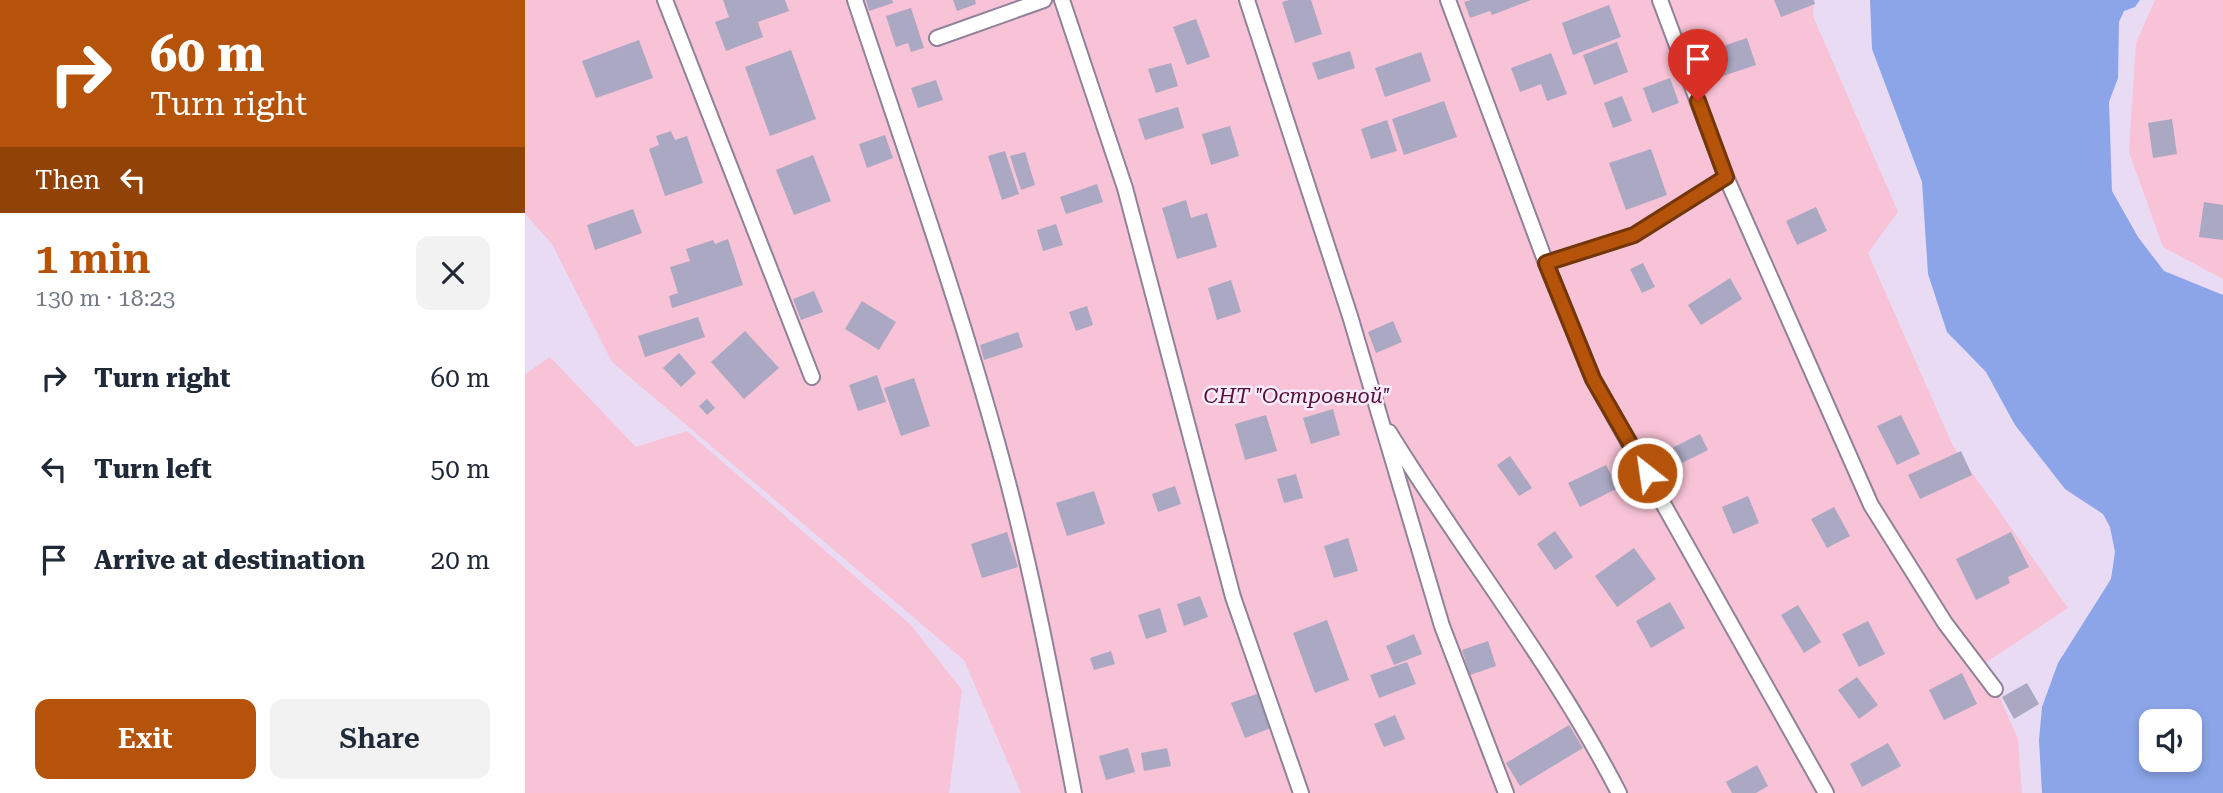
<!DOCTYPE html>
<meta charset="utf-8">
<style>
:root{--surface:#fff;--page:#f2f2f3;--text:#1f2937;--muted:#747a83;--accent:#b45309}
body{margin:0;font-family:"Roboto Serif",serif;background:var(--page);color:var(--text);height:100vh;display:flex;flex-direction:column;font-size:26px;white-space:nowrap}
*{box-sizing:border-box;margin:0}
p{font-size:23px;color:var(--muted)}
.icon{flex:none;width:38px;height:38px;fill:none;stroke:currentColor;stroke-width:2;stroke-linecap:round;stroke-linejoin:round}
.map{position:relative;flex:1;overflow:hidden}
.details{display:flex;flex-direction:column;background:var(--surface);width:525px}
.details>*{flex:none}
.guide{background:#b45309;color:#fff;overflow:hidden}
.fabs{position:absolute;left:1614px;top:709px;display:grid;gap:14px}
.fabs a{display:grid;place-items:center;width:63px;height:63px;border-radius:14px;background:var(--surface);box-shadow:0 4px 10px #0003;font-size:35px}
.pin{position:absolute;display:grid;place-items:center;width:60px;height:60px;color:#fff;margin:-72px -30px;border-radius:50% 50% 50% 0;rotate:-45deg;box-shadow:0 0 7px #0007}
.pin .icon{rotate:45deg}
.me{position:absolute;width:77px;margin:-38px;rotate:330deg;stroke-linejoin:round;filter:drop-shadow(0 0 5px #0008)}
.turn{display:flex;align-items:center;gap:24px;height:147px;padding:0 35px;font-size:32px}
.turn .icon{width:91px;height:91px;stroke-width:2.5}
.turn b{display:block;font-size:49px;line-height:60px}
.then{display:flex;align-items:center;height:66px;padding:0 35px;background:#0003;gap:14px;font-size:26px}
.round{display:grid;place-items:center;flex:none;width:74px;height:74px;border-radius:14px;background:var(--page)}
.summary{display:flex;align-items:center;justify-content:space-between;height:119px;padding:0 35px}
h1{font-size:42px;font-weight:600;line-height:52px;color:var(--accent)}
.cta{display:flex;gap:14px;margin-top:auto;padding:14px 35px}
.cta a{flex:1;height:80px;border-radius:14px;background:var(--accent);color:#fff;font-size:28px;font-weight:600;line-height:80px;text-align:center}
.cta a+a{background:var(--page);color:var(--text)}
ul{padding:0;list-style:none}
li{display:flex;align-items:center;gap:21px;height:91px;padding:0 35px}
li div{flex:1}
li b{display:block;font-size:26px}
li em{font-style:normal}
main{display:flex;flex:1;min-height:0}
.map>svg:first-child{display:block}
</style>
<main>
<section class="details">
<div class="guide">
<div class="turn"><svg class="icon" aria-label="right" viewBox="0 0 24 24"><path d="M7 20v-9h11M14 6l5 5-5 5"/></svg><div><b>60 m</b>Turn right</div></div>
<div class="then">Then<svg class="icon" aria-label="left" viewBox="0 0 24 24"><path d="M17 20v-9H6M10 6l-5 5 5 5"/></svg></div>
</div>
<div class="summary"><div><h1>1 min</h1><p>130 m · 18:23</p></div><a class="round"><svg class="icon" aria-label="close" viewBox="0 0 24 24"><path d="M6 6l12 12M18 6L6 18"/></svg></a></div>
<ul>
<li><svg class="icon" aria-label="right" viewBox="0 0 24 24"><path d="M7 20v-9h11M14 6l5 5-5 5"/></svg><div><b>Turn right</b></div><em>60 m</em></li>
<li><svg class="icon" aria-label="left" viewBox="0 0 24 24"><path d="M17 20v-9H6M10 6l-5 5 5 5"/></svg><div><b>Turn left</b></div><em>50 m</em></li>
<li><svg class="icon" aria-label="arrive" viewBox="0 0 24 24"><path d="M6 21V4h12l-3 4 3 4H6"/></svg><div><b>Arrive at destination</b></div><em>20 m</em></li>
</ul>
<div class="cta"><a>Exit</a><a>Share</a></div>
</section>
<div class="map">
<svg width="1698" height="793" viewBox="0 0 1698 793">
<rect width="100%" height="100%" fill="#eadbf5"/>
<g fill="#f8c3d6">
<polygon points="0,0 1289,0 1288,16 1373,212 1343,253 1428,446 1543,608 1460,663 1493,739 1497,793 496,793 439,660 87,362 27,244 0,214"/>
<polygon points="1630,0 1698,0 1698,279 1638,247 1604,152 1611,43"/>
<polygon points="25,357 111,447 162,431 386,625 437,690 424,793 0,793 0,374"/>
</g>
<path fill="#8ba5e8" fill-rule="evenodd" d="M1345 0H1615L1610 7 1599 11 1594 22 1593 78 1584 102 1587 191 1613 237 1639 271 1698 295V793H1517L1514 740 1517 707 1533 663 1586 579 1590 552 1585 527 1578 514 1540 489 1490 425 1461 372 1422 332 1403 274 1397 182 1347 49ZM1626 721H1664V760H1626Z"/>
<g fill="#aaa8c2">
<polygon points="198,0 260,0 264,11 233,22 238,37 201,51 190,22 204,17"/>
<polygon points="341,0 367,0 368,3 344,11"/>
<polygon points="428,0 450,0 451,4 432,11"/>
<polygon points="764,0 786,0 797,34 770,43 757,2"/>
<polygon points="946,0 1006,0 967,15 965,11 945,18 939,2"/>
<polygon points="1249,0 1289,0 1290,4 1256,17"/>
<polygon points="1084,5 1096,37 1048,55 1037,23"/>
<polygon points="386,8 399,48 386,52 383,43 371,47 361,16"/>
<polygon points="671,19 685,57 662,65 648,27"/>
<polygon points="1222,38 1231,65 1189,79 1180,52"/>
<polygon points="114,40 128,78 71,98 57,61"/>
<polygon points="1092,42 1103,72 1069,85 1058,55"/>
<polygon points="266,50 291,119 245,136 220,67"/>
<polygon points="825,51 830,68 793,80 787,63"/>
<polygon points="896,52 906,81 860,97 850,68"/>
<polygon points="1026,53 1042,94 1022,101 1016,84 995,92 986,68"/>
<polygon points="646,63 653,86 631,93 623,69"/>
<polygon points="1145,78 1154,103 1127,113 1118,88"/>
<polygon points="411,80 418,100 393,108 386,88"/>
<polygon points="1097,96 1107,121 1088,128 1079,103"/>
<polygon points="919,101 932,137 879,155 867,119"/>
<polygon points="653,107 659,128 620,140 613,119"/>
<polygon points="1647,119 1652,154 1628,158 1623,123"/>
<polygon points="862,120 872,151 846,159 836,129"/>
<polygon points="705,126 714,156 686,165 677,134"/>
<polygon points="146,131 150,140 162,136 178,183 140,196 124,149 134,145 131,136"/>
<polygon points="360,135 368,158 342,168 334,144"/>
<polygon points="1126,149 1142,195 1101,210 1084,163"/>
<polygon points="480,151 494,194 477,200 463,156"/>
<polygon points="500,152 510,185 496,190 485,156"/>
<polygon points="288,155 306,201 269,215 251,170"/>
<polygon points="572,184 578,202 541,214 535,197"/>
<polygon points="661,200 666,218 682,213 692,247 652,259 637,208"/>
<polygon points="1679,202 1698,205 1698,240 1674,237"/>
<polygon points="1291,207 1302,231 1272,245 1261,221"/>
<polygon points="108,209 117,233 70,250 62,225"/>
<polygon points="531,224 538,245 518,251 512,230"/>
<polygon points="203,239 218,285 147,308 144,296 153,293 145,267 165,261 161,249 188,240 190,244"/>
<polygon points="1118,263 1130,287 1117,293 1105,269"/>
<polygon points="1205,278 1217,299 1176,325 1163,305"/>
<polygon points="706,280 716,312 692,320 683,288"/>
<polygon points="289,291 298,312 276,320 268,299"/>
<polygon points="337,301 371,322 354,350 320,329"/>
<polygon points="562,306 568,325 551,331 544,312"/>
<polygon points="173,317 180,337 120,357 113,336"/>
<polygon points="868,321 877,342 851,353 843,332"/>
<polygon points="220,331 254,368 219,399 186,362"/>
<polygon points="493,332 498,347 459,360 455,345"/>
<polygon points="154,353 171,373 156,387 138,368"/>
<polygon points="352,375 361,402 333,411 324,385"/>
<polygon points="389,378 405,426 376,436 359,388"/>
<polygon points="182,399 190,408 182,415 174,406"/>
<polygon points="808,409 815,435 786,444 778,418"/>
<polygon points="741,415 752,451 720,460 710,424"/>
<polygon points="1376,415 1395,454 1372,465 1352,426"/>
<polygon points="1175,434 1183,450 1149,467 1141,451"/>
<polygon points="1436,451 1447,475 1395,499 1383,475"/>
<polygon points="985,456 1007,488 994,496 972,465"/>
<polygon points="1081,465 1093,488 1055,507 1043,483"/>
<polygon points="771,474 778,498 759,503 752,479"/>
<polygon points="650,486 656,504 633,512 627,494"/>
<polygon points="569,491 580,524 542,536 531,503"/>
<polygon points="1223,496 1234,523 1208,534 1197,507"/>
<polygon points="1309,507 1325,536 1302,548 1286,519"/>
<polygon points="1030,531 1048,557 1030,570 1012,544"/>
<polygon points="482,532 493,567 457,578 446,544"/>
<polygon points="1486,532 1504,567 1483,577 1485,583 1451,600 1431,559"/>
<polygon points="823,538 833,571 809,578 799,546"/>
<polygon points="1109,548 1131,579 1092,607 1070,576"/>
<polygon points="675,596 683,617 659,626 652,604"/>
<polygon points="1145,602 1160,628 1126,648 1111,621"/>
<polygon points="1273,605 1296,642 1279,653 1256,615"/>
<polygon points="635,608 642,632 621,639 613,615"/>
<polygon points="802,620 824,680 790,693 768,633"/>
<polygon points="1343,621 1360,654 1334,667 1317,634"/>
<polygon points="889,634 897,654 869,665 861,646"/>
<polygon points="963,641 971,666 945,675 937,650"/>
<polygon points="586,651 590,664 569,670 565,658"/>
<polygon points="882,662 891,684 854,698 845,675"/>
<polygon points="1437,673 1452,704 1419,720 1404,690"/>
<polygon points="1332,677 1353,705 1334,719 1313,690"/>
<polygon points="1502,683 1514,704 1489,719 1477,697"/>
<polygon points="732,694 746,728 720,738 706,703"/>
<polygon points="870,715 880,739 859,747 849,724"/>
<polygon points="1044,725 1058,748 995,786 981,763"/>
<polygon points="1363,743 1376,766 1337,787 1325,764"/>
<polygon points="603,748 610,772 581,780 574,756"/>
<polygon points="642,748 646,766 619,771 616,753"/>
<polygon points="1232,765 1243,786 1231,793 1207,793 1201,782"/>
</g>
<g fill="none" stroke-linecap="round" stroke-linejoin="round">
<g stroke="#908299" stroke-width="18">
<g id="lane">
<polyline points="140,0 287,377"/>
<path d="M330 0C381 153 435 305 477 460 507 570 528 682 549 793"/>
<polyline points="537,0 600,188 708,597 776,793"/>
<polyline points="722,0 825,316 917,626 981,793"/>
<polyline points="923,0 1021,263 1068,379 1301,793"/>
<polyline points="1135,0 1201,177 1346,505 1420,623 1470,689"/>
<polyline points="412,38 519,0"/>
<polyline points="1021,263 1109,235 1201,177"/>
<path d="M864 432C939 554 1029 666 1094 793"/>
</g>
</g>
<use href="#lane" stroke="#fff" stroke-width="14"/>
</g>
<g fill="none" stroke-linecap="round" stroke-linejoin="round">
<g stroke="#753606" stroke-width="18">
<polyline id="route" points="1122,473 1068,379 1021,263 1109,235 1201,177 1173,101"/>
</g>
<use href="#route" stroke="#b45309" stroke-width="12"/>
</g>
<g text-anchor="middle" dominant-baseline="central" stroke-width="5" stroke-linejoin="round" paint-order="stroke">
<g font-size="21" font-style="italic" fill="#561133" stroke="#f5eafe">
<text x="772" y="396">СНТ "Островной"</text>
</g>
</g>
</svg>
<div class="fabs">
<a><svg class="icon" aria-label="sound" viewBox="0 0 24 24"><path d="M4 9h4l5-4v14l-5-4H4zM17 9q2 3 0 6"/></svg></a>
</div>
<div class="pin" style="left:1173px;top:101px;background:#d93025"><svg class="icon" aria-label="arrive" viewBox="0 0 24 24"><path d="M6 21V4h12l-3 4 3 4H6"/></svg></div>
<svg class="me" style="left:1122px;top:473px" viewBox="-20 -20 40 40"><circle r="17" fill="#b45309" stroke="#fff" stroke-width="3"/><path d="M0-11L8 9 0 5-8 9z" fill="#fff"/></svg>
</div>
</main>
